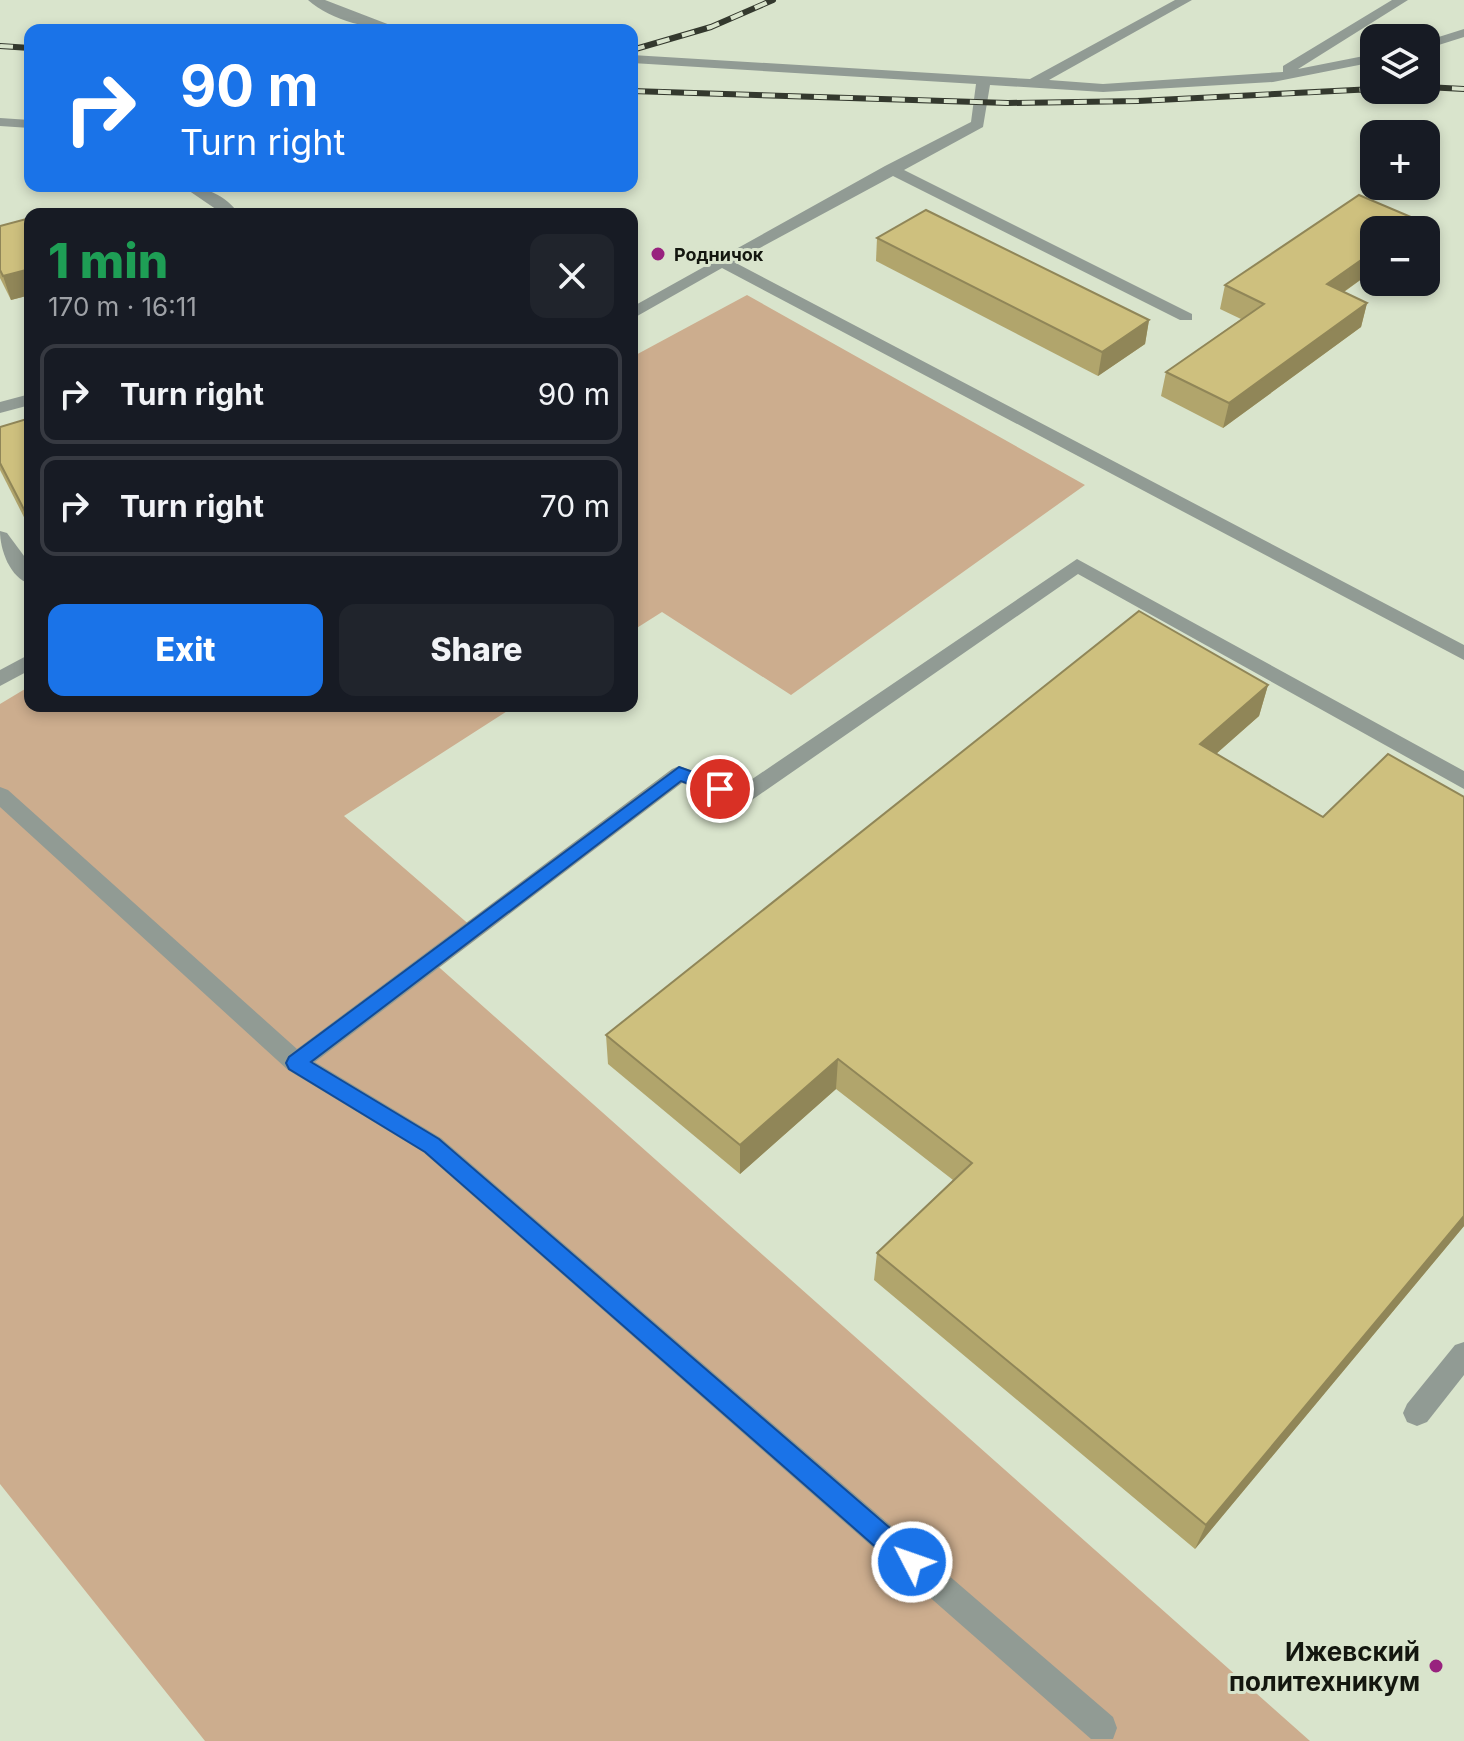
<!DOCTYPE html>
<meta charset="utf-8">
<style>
:root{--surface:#171b24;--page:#20242c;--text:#f1f3f6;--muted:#9ea1a6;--line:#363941;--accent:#1a73e8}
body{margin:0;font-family:Inter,sans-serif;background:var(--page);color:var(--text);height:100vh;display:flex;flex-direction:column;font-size:30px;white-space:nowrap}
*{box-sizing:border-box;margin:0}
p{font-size:26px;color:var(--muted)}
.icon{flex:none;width:44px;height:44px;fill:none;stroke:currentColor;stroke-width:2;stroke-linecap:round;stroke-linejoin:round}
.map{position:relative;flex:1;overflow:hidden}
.drawer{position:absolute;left:24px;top:208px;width:614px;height:504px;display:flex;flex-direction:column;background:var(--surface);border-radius:16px;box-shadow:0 4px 12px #0003}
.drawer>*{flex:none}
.guide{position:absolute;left:24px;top:24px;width:614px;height:168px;border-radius:16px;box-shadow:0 4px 12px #0003;background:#1a73e8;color:#fff;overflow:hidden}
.tools{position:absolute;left:1360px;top:24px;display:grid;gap:16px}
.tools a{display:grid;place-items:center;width:80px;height:80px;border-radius:16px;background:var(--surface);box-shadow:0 4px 12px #0003;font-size:40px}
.pin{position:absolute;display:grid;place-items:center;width:68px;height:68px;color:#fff;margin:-34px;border:4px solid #fff;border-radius:50%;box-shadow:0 2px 8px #0007}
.me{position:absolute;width:88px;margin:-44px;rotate:311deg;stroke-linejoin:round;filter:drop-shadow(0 0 6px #0008)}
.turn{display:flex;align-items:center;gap:28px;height:168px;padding:0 24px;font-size:36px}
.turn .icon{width:104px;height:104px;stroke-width:2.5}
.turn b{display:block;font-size:56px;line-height:68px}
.round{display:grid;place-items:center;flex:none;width:84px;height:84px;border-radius:16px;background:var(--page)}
.overview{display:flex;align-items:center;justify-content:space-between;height:136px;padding:0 24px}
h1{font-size:48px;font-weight:800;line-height:60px;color:#1e9e55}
.primary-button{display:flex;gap:16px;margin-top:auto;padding:16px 24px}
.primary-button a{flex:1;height:92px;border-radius:16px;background:var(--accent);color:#fff;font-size:32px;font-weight:800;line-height:92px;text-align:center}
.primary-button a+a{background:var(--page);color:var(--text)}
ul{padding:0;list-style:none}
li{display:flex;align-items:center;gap:24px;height:100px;margin:0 16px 12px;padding:0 8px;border:4px solid var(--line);border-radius:16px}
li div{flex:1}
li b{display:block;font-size:30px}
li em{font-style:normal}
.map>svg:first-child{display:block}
</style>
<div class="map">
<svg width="1464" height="1741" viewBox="0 0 1464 1741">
<rect width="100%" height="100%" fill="#d9e4cc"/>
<g fill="#ccad8e">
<polygon points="747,295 1085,485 791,695 662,612 632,631 632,357"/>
<polygon points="30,686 30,706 515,706 344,816 472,927 432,961 1310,1741 205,1741 0,1484 0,704"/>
</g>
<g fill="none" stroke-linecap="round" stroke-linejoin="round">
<g fill="#919b94" fill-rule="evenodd">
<path d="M308 0H325L403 30C373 30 331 21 308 0Z"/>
<polygon points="1175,0 1192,0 1049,80 1103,84 1283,72 1283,66 1392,0 1408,0 1298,69 1374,54 1374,62 1273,82 1103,92 990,85 983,127 904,170 1192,314 1192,320 1180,320 893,176 734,262 1464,645 1464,660 722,268 632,319 632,307 885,166 971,122 976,84 632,63 632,55 1030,79"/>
<polygon points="1464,29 1464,37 1426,49 1426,41"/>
<polygon points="0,118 30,120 30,128 0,126"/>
<path d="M182 186C205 186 225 195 239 214H223Z"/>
<polygon points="30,394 30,405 0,413 0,402"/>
<path d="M0 531 7 533 30 564V584C10 578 0 550 0 531Z"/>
<polygon points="1077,559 1464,771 1464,789 1078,574 749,802 741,805 682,783 315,1062 441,1138 1113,1717 1117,1728 1113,1739 1091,1739 423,1152 288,1070 0,807 0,787 8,790 297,1049 672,769 679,766 739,788"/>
<polygon points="30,654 30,670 0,686 0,670"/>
<polygon points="1464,1342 1464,1375 1427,1422 1417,1426 1407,1422 1403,1413 1407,1404 1455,1345"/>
</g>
<g stroke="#34392e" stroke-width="6">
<g id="rail">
<polyline points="0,46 30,48"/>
<polyline points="632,50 711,27 773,0"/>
<polyline points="1426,87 1464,89"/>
<polyline points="632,91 1008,103 1138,101 1374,89"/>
</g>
</g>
<use href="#rail" stroke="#d9e4cc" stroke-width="4" stroke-dasharray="13" stroke-linecap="butt"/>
</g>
<g fill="#b1a56c">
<polygon points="30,218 30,295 11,300 0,278 0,226"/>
<polygon points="877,238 1149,320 1145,344 1098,376 876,261"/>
<polygon points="1374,270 1344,292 1367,303 1361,327 1223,428 1161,396 1166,372 1241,319 1220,309 1225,285"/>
<polygon points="30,418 30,529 0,470 0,427"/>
<polygon points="1268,685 1259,716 1216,754 1464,1226 1195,1549 874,1280 877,1253 953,1180 836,1089 740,1174 608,1064 606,1035"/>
</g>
<g fill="#908658">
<polygon points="1418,220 1415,230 1404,230"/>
<polygon points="1374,251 1374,270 1321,308 1327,284"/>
<polygon points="30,269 30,295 11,300 3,276"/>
<polygon points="1367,303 1361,327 1223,428 1229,403"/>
<polygon points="1149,320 1145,344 1098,376 1102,352"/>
<polygon points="1268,685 1259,716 1192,775 1200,744"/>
<polygon points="838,1059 836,1089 740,1174 740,1145"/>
<polygon points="1464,1216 1464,1226 1195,1549 1206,1525"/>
</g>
<g fill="#cec07e" stroke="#908658" stroke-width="2">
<polygon points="1359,195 1418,220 1404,230 1374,230 1374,251 1327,284 1367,303 1229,403 1166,372 1264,304 1225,285"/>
<polygon points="926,210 1149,320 1102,352 877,238"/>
<polygon points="30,218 30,269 3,276 0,270 0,226"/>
<polygon points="30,418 30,521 0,463 0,427"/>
<polygon points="1139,611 1268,685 1200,744 1323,817 1388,754 1464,797 1464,1216 1206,1525 877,1253 972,1163 838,1059 740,1145 606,1035"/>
</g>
<polygon fill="#1a73e8" stroke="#114b97" stroke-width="2" points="679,767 727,784 729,789 720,795 681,781 311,1062 439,1139 920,1554 924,1562 920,1571 912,1574 903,1571 425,1152 289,1069 286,1063 289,1057"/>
<g fill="#98227e" stroke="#d9e4cc" stroke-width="3">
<circle cx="658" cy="254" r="8"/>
<circle cx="1436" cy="1666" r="8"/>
</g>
<g text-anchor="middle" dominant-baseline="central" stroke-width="6" stroke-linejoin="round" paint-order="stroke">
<g font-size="18" font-weight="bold" fill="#14170f" stroke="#d9e4cc" text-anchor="start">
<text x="674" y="254">Родничок</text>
</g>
<g font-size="26" font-weight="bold" fill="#14170f" stroke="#d9e4cc" text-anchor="end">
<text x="1420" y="1651">Ижевский<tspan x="1420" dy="30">политехникум</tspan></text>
</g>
</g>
</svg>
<div class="tools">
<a><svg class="icon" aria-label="layers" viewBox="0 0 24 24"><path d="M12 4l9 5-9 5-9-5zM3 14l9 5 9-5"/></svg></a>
<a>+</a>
<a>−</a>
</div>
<div class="pin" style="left:720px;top:789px;background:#d93025"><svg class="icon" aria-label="arrive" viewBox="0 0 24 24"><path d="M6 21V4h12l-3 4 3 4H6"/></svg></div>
<svg class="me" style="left:912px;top:1562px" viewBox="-20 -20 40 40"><circle r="17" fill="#1a73e8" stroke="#fff" stroke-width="3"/><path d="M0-11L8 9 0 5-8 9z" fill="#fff"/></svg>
<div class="guide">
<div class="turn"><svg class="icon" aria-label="right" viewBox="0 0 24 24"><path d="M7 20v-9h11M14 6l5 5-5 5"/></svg><div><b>90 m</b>Turn right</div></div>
</div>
<section class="drawer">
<div class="overview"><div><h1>1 min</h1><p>170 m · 16:11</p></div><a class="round"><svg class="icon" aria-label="close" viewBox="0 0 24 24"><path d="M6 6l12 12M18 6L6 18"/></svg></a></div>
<ul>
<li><svg class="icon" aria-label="right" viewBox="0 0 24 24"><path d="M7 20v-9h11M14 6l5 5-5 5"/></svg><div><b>Turn right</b></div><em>90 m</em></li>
<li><svg class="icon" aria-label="right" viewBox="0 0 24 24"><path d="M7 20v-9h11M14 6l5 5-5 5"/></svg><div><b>Turn right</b></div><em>70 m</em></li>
</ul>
<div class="primary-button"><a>Exit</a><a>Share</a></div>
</section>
</div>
